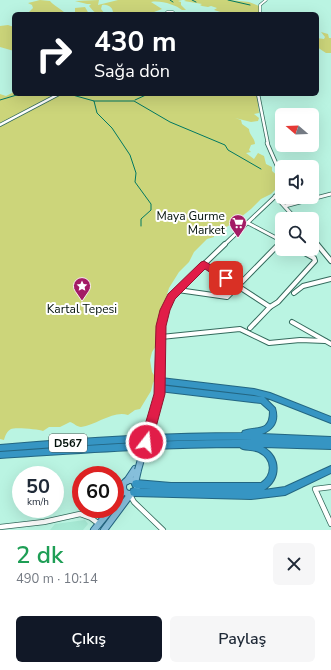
<!DOCTYPE html>
<html lang="tr">
<meta charset="utf-8">
<style>
:root{--surface:#fff;--page:#f6f6f7;--text:#1f2937;--muted:#747a83;--accent:#111827}
body{margin:0;font-family:"Nunito Sans",sans-serif;background:var(--page);color:var(--text);height:100vh;display:flex;flex-direction:column;font-size:15px;white-space:nowrap}
*{box-sizing:border-box;margin:0}
p{font-size:13px;color:var(--muted)}
.icon{flex:none;width:22px;height:22px;fill:none;stroke:currentColor;stroke-width:2;stroke-linecap:round;stroke-linejoin:round}
.map{position:relative;height:530px;overflow:hidden}
.sheet{display:flex;flex-direction:column;background:var(--surface);flex:1}
.sheet>*{flex:none}
.top-card{position:absolute;left:12px;top:12px;width:307px;height:84px;border-radius:6px;box-shadow:0 4px 16px #0002;background:#111827;color:#fff;overflow:hidden}
.needle{width:26px;rotate:289deg}
.buttons{position:absolute;left:275px;top:108px;display:grid;gap:8px}
.buttons a{display:grid;place-items:center;width:44px;height:44px;border-radius:6px;background:var(--surface);box-shadow:0 4px 16px #0002;font-size:20px}
.speed{position:absolute;left:12px;top:466px;display:flex;gap:8px;font-size:20px;font-weight:700;text-align:center}
.speed>*{display:grid;place-content:center;width:52px;height:52px;border-radius:50%;background:var(--surface);box-shadow:0 4px 16px #0002;line-height:1}
.speed small{font-size:10px;font-weight:400}
.speed .limit{border:6px solid #d22;background:#fff;color:#111}
.pin{position:absolute;display:grid;place-items:center;width:34px;height:34px;color:#fff;margin:-17px;border-radius:8px;box-shadow:0 2px 6px #0006}
.me{position:absolute;width:44px;margin:-22px;rotate:16deg;stroke-linejoin:round;filter:drop-shadow(0 0 3px #0008)}
.turn{display:flex;align-items:center;gap:14px;height:84px;padding:0 16px;font-size:18px}
.turn .icon{width:52px;height:52px;stroke-width:2.5}
.turn b{display:block;font-size:28px;line-height:34px}
.round{display:grid;place-items:center;flex:none;width:42px;height:42px;border-radius:6px;background:var(--page)}
.overview{display:flex;align-items:center;justify-content:space-between;height:68px;padding:0 16px}
h1{font-size:24px;font-weight:600;line-height:30px;color:#1e9e55}
.button{display:flex;gap:8px;margin-top:auto;padding:8px 16px}
.button a{flex:1;height:46px;border-radius:6px;background:var(--accent);color:#fff;font-size:16px;font-weight:600;line-height:46px;text-align:center}
.button a+a{background:var(--page);color:var(--text)}
.map>svg:first-child{display:block}
</style>
<div class="map">
<svg width="331" height="530" viewBox="0 0 331 530">
<rect width="100%" height="100%" fill="#baf4e2"/>
<polygon fill="#a6e9d4" points="85,520 88,524 83,530 50,530 55,524"/>
<g fill="#ccd57a">
<path d="M40 0 50 1C53 5 61 9 65 13L75 12V8L85 7 89 14H41L38 12 15 14 21 12 28 13 33 8 32 5 28 3Z"/>
<path d="M99 0 98 5 118 0H182L178 1 181 2V5L186 10H182C176 5 161 0 151 2L162 9 154 12 156 14H110L113 13C113 8 109 4 102 5L101 9 105 14C95 14 94 12 89 6L91 4H87L75 1Z"/>
<polygon points="186,0 230,0 249,2 259,6 259,14 227,14 214,10 217,8 211,6 208,7 202,6 200,5 202,4 184,1"/>
<polygon points="8,25 14,27 14,51 0,47 0,26"/>
<polygon points="321,32 328,34 329,38 331,38 331,53 326,53 317,47 317,38 324,39 325,37"/>
<path d="M14 92V94H257L259 113 254 114 259 118 258 121 251 122 235 118 241 120 242 124 249 129C249 135 255 138 255 144L251 145 249 150 251 152 246 153 254 159 258 153 264 156 266 164 272 167V171L280 178V185L271 194 261 199 251 209 236 221 214 235V237L207 239 194 252 189 262 179 272 169 288 163 308 156 346 152 352 150 360 152 372 156 378 153 383 151 391 140 409 135 410 128 415C114 410 96 425 81 427 77 427 74 423 70 422L60 427H49L43 431C39 429 14 427 11 429 7 431 5 436 4 440L0 439V94L6 96Z"/>
</g>
<g fill="none" stroke-linecap="round" stroke-linejoin="round">
<g stroke="#007862" stroke-width="1">
<polyline points="170,0 173,2"/>
<polyline points="192,0 196,2"/>
<polyline points="228,0 250,5"/>
<polyline points="69,94 94,101 97,113 112,128 130,155 136,173 135,182 151,204 151,210 141,219 141,226"/>
<polyline points="0,100 20,94"/>
<polyline points="135,100 148,94"/>
<polyline points="94,101 134,101 170,122 225,145 228,150 261,169"/>
</g>
<g stroke="#346b5d" stroke-width="3">
<g id="minor-far4">
<polyline points="167,12 173,12"/>
<polyline points="260,14 260,5 266,0"/>
</g>
</g>
<g stroke="#346b5d" stroke-width="4">
<g id="minor-far3">
<polyline points="258,94 268,144"/>
<polyline points="0,125 59,94"/>
</g>
</g>
<g stroke="#346b5d" stroke-width="4.5">
<g id="minor-far2">
<polyline points="267,143 282,177"/>
<polyline points="275,196 296,219"/>
<polyline points="285,206 331,194"/>
<polyline points="248,223 282,241"/>
<polyline points="312,238 318,245"/>
<polyline points="224,245 282,190"/>
<polyline points="278,245 282,241"/>
</g>
</g>
<g stroke="#346b5d" stroke-width="6">
<g id="minor-far1">
<polyline points="317,244 331,261"/>
<polyline points="204,264 270,307"/>
<polyline points="178,290 227,297 279,244"/>
<polyline points="294,293 303,286 331,279"/>
<polyline points="292,322 331,344"/>
<polyline points="250,328 270,307 278,302 315,261 314,258 297,249"/>
<polyline points="161,337 240,329 269,343 300,340 325,341"/>
<polyline points="161,372 161,326 165,309 171,296 225,244"/>
</g>
</g>
<g stroke="#346b5d" stroke-width="6">
<g id="minor">
<polyline points="161,371 161,381"/>
<polyline points="331,487 315,489 331,524"/>
<polyline points="115,489 123,486"/>
<polyline points="130,495 134,502 163,530"/>
<polyline points="0,527 44,522 80,514 91,518 99,524"/>
</g>
</g>
<g stroke="#236682" stroke-width="8">
<g id="major">
<polyline points="154,413 160,394 161,381"/>
<circle cx="130" cy="487" r="7"/>
<polyline points="127,481 135,469"/>
<polyline points="135,483 138,470"/>
<polyline points="115,504 123,491"/>
<polyline points="94,530 111,509"/>
<polyline points="104,530 130,495"/>
</g>
</g>
<g stroke="#236682" stroke-width="2">
<path id="highway" d="M161 378 254 389 270 393 331 417V423L270 399 264 397 275 408C279 421 274 429 262 434L331 437V449L263 447C281 457 281 479 264 490L285 487 331 466V473L285 495 251 499 134 496 131 495 130 492 131 489 134 488 151 489 136 488 133 487 132 484 133 481 136 480 171 483H261C273 475 273 459 259 452 254 450 248 450 243 449L241 448 240 447C160 447 80 453 0 458V452C84 446 169 439 253 440 169 438 84 445 0 451V445C81 438 161 433 242 433L243 431C257 426 270 433 270 411L261 403 159 391 157 390 156 388 157 386 159 385 262 397 254 395 161 384 159 383 158 381 159 379Z"/>
</g>
<use href="#minor-far4" stroke="#fff" stroke-width="2"/>
<use href="#minor-far3" stroke="#fff" stroke-width="2.5"/>
<use href="#minor-far2" stroke="#fff" stroke-width="3"/>
<use href="#minor-far1" stroke="#fff" stroke-width="4"/>
<use href="#minor" stroke="#fff" stroke-width="4.5"/>
<use href="#major" stroke="#86bfdb" stroke-width="6"/>
<use href="#highway" fill="#3695c3" fill-rule="evenodd"/>
<g stroke="#236682" stroke-width="8" stroke-linecap="butt">
<polyline id="major-bridge" points="138,470 154,413"/>
</g>
<use href="#major-bridge" stroke="#86bfdb" stroke-width="6"/>
</g>
<polygon fill="#e11d48" stroke="#92132f" points="204,261 230,276 231,278 230,281 223,281 205,269 175,299 170,310 166,326 165,394 152,442 150,446 146,448 142,446 140,442 154,394 156,326 160,310 168,294 201,262"/>
<defs>
<g id="supermarket-pin" transform="scale(0.9)"><path d="M0 17L-7.5 6A9.5 9.5 0 1 1 7.5 6Z" fill="#a31b65" stroke="#fff"/><path d="M-6-5.5h2.5l.6 2H6L4.5 2H-2.5L-4.4-4H-6ZM-1.5 3.2a1.3 1.3 0 1 0 .1 0ZM3 3.2a1.3 1.3 0 1 0 .1 0Z" fill="#fff"/></g>
<g id="sight-pin" transform="scale(0.9)"><path d="M0 17L-7.5 6A9.5 9.5 0 1 1 7.5 6Z" fill="#a31b65" stroke="#fff"/><path d="M0-6L1.8-2.2L6-1.7L2.9 1.2L3.7 5.4L0 3.3L-3.7 5.4L-2.9 1.2L-6-1.7L-1.8-2.2Z" fill="#fff"/></g>
</defs>
<g fill-rule="evenodd">
<use href="#supermarket-pin" x="238" y="223"/>
<use href="#sight-pin" x="82" y="286"/>
</g>
<g text-anchor="middle" dominant-baseline="central" stroke-width="4" stroke-linejoin="round" paint-order="stroke">
<rect fill="#fff" stroke="#4c5854" stroke-width="1" x="49" y="434" width="38" height="18" rx="3"/>
<g font-size="11" font-weight="bold" fill="#00100a">
<text x="68" y="443">D567</text>
</g>
<g font-size="12" fill="#00100a" stroke="#fff" text-anchor="end">
<text x="225" y="216">Maya Gurme<tspan x="225" dy="14">Market</tspan></text>
<text x="82" y="309" text-anchor="middle">Kartal Tepesi</text>
</g>
</g>
</svg>
<div class="buttons">
<a><svg class="needle" viewBox="-14 -14 28 28"><path d="M0-13l5 13h-10z" fill="#e53935"/><path d="M0 13l5-13h-10z" fill="#747a83"/></svg></a>
<a><svg class="icon" aria-label="sound" viewBox="0 0 24 24"><path d="M4 9h4l5-4v14l-5-4H4zM17 9q2 3 0 6"/></svg></a>
<a><svg class="icon" aria-label="search" viewBox="0 0 24 24"><circle cx="10" cy="10" r="6"/><path d="M15 15l6 6"/></svg></a>
</div>
<div class="speed"><div>50<small>km/h</small></div><div class="limit">60</div></div>
<div class="pin" style="left:226px;top:278px;background:#d93025"><svg class="icon" aria-label="arrive" viewBox="0 0 24 24"><path d="M6 21V4h12l-3 4 3 4H6"/></svg></div>
<svg class="me" style="left:146px;top:442px" viewBox="-20 -20 40 40"><circle r="17" fill="#e11d48" stroke="#fff" stroke-width="3"/><path d="M0-11L8 9 0 5-8 9z" fill="#fff"/></svg>
<div class="top-card">
<div class="turn"><svg class="icon" aria-label="right" viewBox="0 0 24 24"><path d="M7 20v-9h11M14 6l5 5-5 5"/></svg><div><b>430 m</b>Sağa dön</div></div>
</div>
</div>
<section class="sheet">
<div class="overview"><div><h1>2 dk</h1><p>490 m · 10:14</p></div><a class="round"><svg class="icon" aria-label="close" viewBox="0 0 24 24"><path d="M6 6l12 12M18 6L6 18"/></svg></a></div>
<div class="button"><a>Çıkış</a><a>Paylaş</a></div>
</section>
